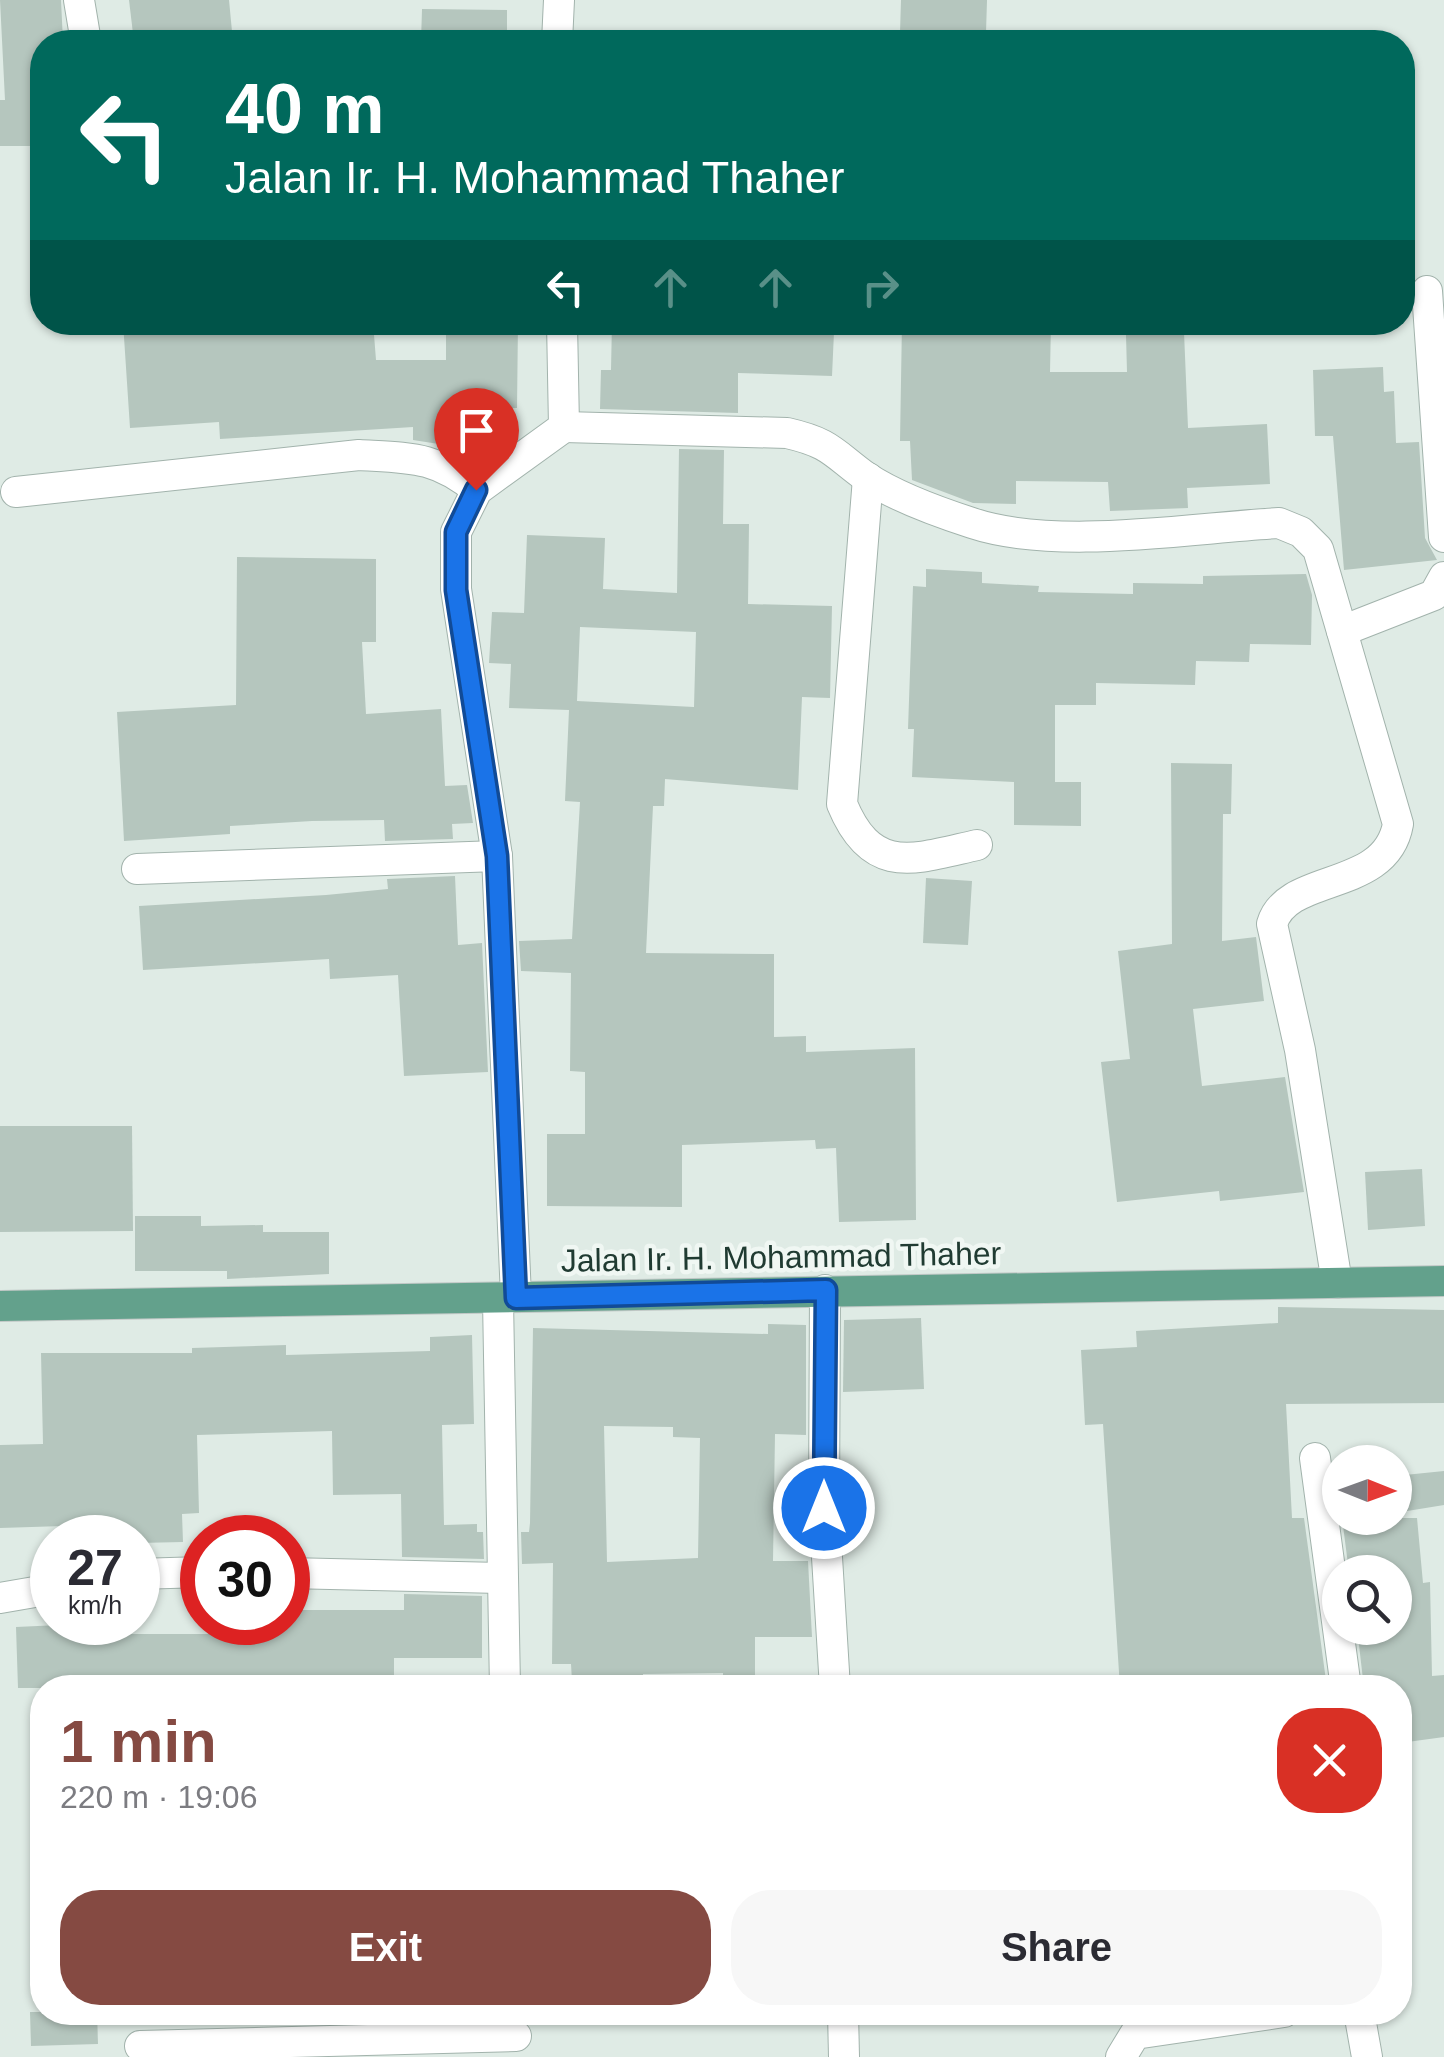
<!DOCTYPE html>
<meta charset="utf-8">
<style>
:root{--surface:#fff;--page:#f7f7f7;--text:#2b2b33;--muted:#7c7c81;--accent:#854a42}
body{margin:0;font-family:Arial,sans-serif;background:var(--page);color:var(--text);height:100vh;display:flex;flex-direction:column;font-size:38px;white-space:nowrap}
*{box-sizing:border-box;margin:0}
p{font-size:32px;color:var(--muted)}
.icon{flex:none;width:55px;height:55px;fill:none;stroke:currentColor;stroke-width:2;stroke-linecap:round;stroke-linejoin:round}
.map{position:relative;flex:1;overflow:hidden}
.sheet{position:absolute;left:30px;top:1675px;width:1382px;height:350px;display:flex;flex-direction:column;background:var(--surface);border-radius:40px;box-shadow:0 2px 8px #0004}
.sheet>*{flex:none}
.top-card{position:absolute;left:30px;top:30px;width:1385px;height:305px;border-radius:40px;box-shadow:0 2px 8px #0004;background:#00695c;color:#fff;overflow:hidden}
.needle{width:65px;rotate:91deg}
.buttons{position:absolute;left:1322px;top:1445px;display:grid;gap:20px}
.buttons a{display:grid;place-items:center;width:90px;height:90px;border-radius:50%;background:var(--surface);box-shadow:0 2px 8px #0004;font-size:50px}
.speed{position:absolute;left:30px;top:1515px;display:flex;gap:20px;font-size:50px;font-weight:700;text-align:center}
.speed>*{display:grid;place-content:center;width:130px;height:130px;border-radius:50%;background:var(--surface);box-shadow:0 2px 8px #0004;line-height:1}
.speed small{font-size:25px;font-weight:400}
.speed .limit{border:15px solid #d22;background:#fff;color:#111}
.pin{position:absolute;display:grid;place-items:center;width:85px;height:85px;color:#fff;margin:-102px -42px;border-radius:50% 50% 50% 0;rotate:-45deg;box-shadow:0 0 10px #0007}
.pin .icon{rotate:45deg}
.me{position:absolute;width:110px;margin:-55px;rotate:0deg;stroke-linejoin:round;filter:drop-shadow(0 0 8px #0008)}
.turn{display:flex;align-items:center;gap:35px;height:210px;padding:0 30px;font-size:45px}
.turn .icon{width:130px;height:130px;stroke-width:2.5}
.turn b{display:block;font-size:70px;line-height:85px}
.lanes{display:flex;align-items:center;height:95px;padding:0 30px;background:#0003;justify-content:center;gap:50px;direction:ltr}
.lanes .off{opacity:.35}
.round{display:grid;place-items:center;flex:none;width:105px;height:105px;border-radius:40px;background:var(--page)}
.headline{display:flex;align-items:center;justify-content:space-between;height:170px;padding:0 30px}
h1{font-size:60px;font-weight:700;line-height:75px;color:var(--accent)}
.button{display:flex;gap:20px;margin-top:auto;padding:20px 30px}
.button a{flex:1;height:115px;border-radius:40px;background:var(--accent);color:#fff;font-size:40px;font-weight:700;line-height:115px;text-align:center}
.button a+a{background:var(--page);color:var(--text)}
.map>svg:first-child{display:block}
</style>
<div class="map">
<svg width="1444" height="2057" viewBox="0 0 1444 2057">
<rect width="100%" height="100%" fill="#dfebe5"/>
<g fill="#b5c6be" fill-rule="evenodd">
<polygon points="0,0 61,0 63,42 42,42 42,146 0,146 0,100 5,100"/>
<polygon points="129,0 229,0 233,42 134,42"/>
<polygon points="901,0 987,0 986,33 900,32"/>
<polygon points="422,9 507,10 507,42 421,42"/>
<polygon points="123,322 226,322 227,334 303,328 303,322 373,322 376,360 446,360 446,322 518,322 517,408 458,409 458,447 413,440 413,427 220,439 219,422 130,428"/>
<polygon points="612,322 739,322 739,328 834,332 832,376 738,373 738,413 600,409 601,370 611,370"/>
<polygon points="902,322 1051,322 1050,372 1127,372 1126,335 1184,332 1188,428 1267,424 1270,484 1187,488 1188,508 1110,511 1108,482 1016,481 1016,504 973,503 912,480 910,441 900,441"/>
<polygon points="1383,367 1384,392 1394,391 1396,443 1419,442 1425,538 1437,560 1344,570 1333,436 1315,436 1313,370"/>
<path d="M679 449 724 450 723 524H749L748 604 832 606 830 698 802 697 798 790 665 779 664 806H653L646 953 774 954V1037L806 1036V1052L915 1048 916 1220 839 1222 836 1148 816 1149 815 1140 682 1145V1207L547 1206V1134H585V1072L570 1071 571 973 521 971 519 941 572 939 580 802 565 801 569 710 509 708 511 664 489 663 492 612 524 613 527 535 605 538 603 589 677 593ZM580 627 696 632 694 707 577 701Z"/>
<polygon points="237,557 376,559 376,642 362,642 366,714 441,709 445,786 467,785 473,823 452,824 453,839 385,841 384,820 312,821 230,826 230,834 124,841 117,712 236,705"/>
<polygon points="926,569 982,572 982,583 1039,586 1038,592 1133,594 1133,583 1203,584 1203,576 1306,574 1312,595 1311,645 1250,644 1249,662 1196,661 1195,685 1096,683 1096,705 1055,705 1055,782 1081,782 1081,826 1014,825 1014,782 912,777 914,729 908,729 913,586 926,587"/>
<polygon points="1171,763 1232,764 1231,814 1223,814 1222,941 1256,937 1264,1001 1193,1009 1202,1086 1285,1077 1304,1192 1220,1201 1219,1191 1117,1202 1101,1062 1130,1059 1118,951 1172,944"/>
<polygon points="455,876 458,945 482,943 488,1072 404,1076 398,975 330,979 329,959 143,970 139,906 326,895 388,889 387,879"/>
<polygon points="926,878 972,881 968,945 923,943"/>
<polygon points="0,1126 132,1126 133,1231 0,1232"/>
<polygon points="1422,1169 1425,1226 1368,1230 1365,1172"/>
<polygon points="135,1216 201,1216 201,1226 263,1225 263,1232 329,1232 329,1274 227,1279 227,1271 135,1271"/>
<polygon points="1278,1307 1444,1310 1444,1403 1286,1404 1292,1518 1304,1518 1327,1688 1120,1688 1103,1424 1085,1425 1081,1350 1137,1347 1136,1331 1278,1323"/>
<polygon points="921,1318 924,1389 843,1392 844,1320"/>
<path d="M768 1324 806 1325V1435L775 1434 773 1561H808L812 1637H755V1688H723V1673L643 1674V1681H572L571 1664H552L553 1563 522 1564 521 1532H529L530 1523 533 1328 768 1334ZM604 1426 673 1427V1437L700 1438 698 1558 607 1562Z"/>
<polygon points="472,1335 474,1424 442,1425 444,1525 477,1524 477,1532 483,1532 484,1559 402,1557 401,1494 333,1495 332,1431 197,1435 199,1513 182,1514 183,1542 138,1543 138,1538 126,1538 126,1524 0,1528 0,1445 43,1444 41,1353 192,1353 192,1348 286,1345 286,1355 430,1351 430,1337"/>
<polygon points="1444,1471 1444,1505 1395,1513 1395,1476"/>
<polygon points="1342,1518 1417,1518 1423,1583 1430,1582 1432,1676 1444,1675 1444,1737 1400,1743 1400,1688 1364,1688 1357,1628 1395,1628 1395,1572 1349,1572"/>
<polygon points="404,1594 482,1596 482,1658 394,1658 394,1688 18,1688 16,1627 103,1623 103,1634 218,1634 218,1622 288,1622 288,1610 404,1610"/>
<polygon points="30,2012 97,2012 98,2044 31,2046"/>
</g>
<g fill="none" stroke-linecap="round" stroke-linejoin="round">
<g stroke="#a2b3ac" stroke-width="32">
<g id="minor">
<polyline points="79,0 86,42"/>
<polyline points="557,42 559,0"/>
<polyline points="1427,291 1444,537"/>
<path d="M564 427 787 433C831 443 833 453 866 477 896 497 938 512 972 523 1056 551 1190 528 1279 523L1301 532 1318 549 1398 824C1386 893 1287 872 1272 924L1300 1050 1337 1283"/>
<path d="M868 478 842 804C872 877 914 859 977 845"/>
<path d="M16 492 359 455C410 458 436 456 477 490"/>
<polyline points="1342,631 1434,595 1444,577"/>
<polyline points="137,869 497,856"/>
<polyline points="825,1290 824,1508 835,1688"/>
<polyline points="516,1297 497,856 456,589 456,532 477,490 564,427 562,322"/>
<polyline points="498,1300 505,1688"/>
<polyline points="1315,1458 1346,1688"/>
<polyline points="288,1573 500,1578"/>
<polyline points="138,1574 202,1572"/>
<polyline points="0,1598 52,1589"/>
<polyline points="843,2012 844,2057"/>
<polyline points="1359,2012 1367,2057"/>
<polyline points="140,2046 516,2036"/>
<polyline points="1121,2057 1135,2034 1284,2012"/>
</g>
</g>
<g stroke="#c1c8c6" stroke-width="32">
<polyline id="major" points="0,1306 1444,1281"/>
</g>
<use href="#minor" stroke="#fff" stroke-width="30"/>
<use href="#major" stroke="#63a18c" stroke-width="30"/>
</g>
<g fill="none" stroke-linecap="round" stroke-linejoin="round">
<g stroke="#114b97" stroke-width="25">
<polyline id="route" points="476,490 456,532 456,590 497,856 516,1298 826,1290 824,1508"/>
</g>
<use href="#route" stroke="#1a73e8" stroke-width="18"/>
</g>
<g text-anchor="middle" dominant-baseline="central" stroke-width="9" stroke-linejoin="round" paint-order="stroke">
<g font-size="32" fill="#203b32" stroke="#f0f7f3">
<text transform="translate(781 1257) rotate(-1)">Jalan Ir. H. Mohammad Thaher</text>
</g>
</g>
</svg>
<div class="buttons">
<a><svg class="needle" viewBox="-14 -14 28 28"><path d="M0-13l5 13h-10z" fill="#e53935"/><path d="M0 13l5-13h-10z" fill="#7c7c81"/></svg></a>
<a><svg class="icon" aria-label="search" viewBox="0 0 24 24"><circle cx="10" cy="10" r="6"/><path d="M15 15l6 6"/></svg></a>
</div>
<div class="speed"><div>27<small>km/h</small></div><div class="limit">30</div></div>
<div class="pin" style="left:476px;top:490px;background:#d93025"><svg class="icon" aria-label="arrive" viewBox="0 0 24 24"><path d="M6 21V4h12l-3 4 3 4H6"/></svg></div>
<svg class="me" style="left:824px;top:1508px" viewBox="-20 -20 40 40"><circle r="17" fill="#1a73e8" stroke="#fff" stroke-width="3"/><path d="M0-11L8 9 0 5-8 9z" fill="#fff"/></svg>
<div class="top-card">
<div class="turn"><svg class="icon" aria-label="left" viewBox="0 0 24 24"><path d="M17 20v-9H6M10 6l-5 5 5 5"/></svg><div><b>40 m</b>Jalan Ir. H. Mohammad Thaher</div></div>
<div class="lanes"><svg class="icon" aria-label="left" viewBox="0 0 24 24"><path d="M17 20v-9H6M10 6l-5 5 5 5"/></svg><svg class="icon off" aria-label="ahead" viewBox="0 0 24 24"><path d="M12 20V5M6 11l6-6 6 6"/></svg><svg class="icon off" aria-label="ahead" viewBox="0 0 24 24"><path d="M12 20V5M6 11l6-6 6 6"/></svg><svg class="icon off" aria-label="right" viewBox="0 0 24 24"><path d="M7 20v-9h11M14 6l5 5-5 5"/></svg></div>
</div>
<section class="sheet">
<div class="headline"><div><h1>1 min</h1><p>220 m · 19:06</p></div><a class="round" style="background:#d93025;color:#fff"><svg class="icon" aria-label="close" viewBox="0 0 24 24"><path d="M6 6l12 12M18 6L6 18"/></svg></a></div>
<div class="button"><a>Exit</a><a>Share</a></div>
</section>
</div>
